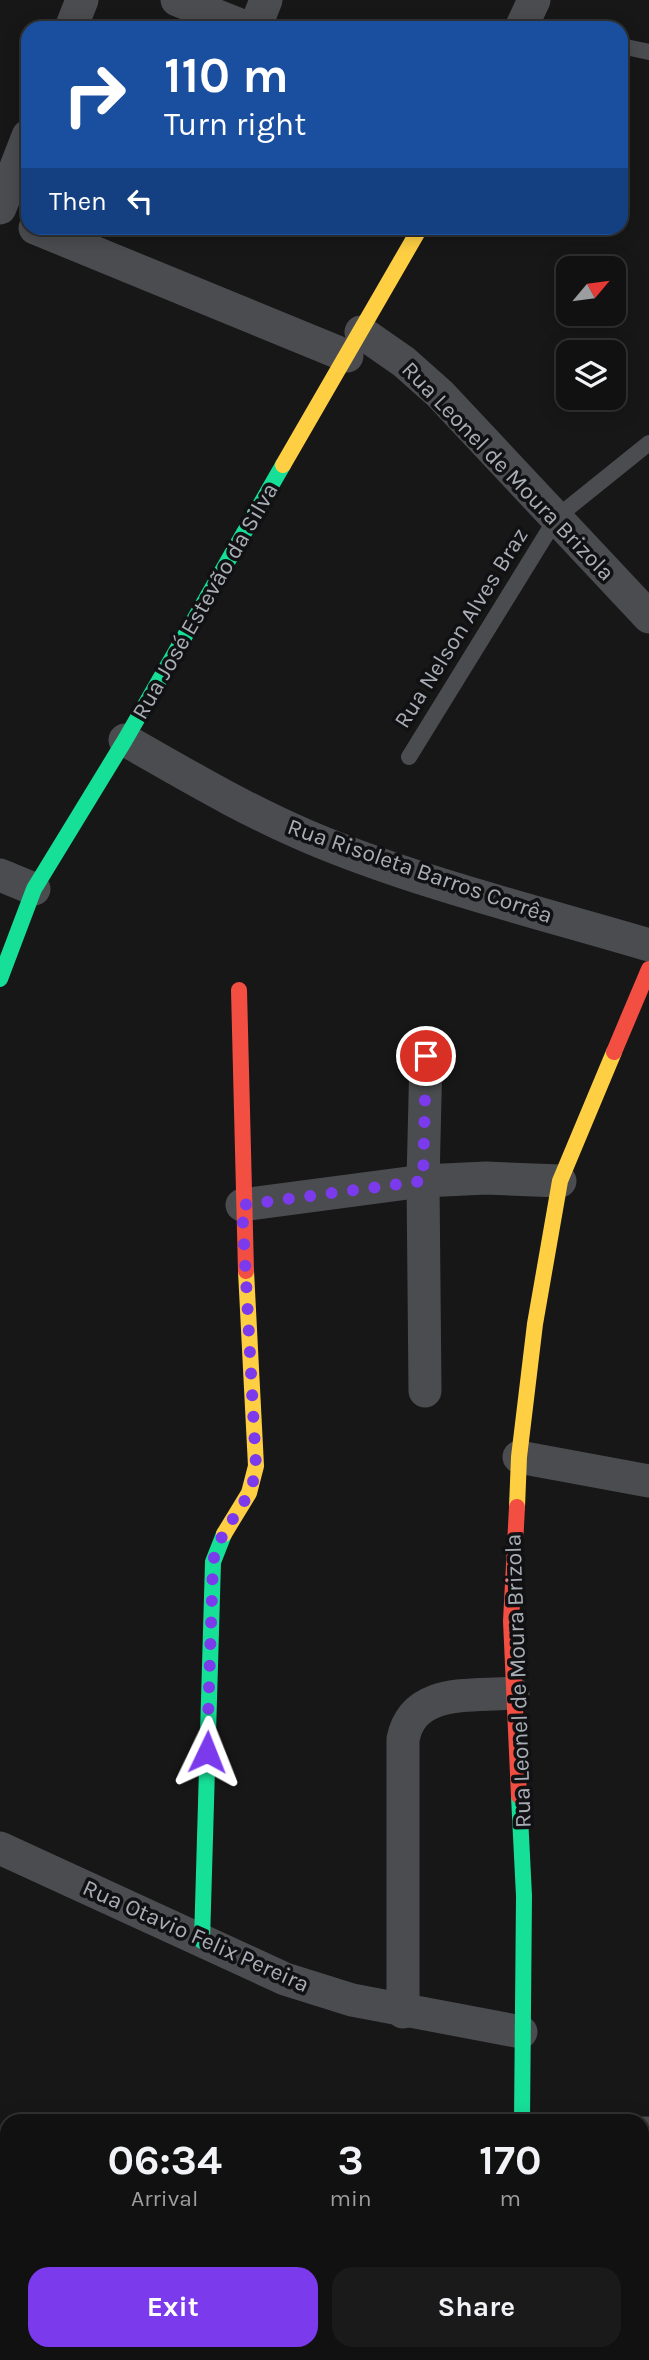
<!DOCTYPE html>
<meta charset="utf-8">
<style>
:root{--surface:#111;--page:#1a1a1a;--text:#f1f3f6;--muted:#9c9d9f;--line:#303131;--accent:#7c3aed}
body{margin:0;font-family:Karla,sans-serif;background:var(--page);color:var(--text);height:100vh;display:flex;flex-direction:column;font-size:26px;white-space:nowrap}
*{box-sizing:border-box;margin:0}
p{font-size:23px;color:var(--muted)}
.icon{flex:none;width:38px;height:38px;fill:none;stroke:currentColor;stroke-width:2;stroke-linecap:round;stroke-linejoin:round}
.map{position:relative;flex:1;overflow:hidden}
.details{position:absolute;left:0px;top:2114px;width:649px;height:247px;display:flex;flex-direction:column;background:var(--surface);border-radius:21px 21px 0 0;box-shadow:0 4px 18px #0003,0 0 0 2px var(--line)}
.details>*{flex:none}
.banner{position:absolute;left:21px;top:21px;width:607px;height:214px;border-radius:21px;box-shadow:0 4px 18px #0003,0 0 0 2px var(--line);background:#1a4fa0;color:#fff;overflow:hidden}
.needle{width:46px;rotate:61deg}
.buttons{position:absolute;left:556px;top:256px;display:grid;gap:14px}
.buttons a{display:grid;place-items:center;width:70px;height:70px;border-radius:14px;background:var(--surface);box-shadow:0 4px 18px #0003,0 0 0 2px var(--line);font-size:35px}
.pin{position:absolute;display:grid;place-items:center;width:60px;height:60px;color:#fff;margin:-30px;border:4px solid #fff;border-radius:50%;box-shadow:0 2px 7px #0007}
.me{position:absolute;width:77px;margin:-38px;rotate:2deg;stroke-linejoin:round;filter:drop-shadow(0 0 5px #0008)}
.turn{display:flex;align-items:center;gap:24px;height:147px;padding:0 28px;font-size:32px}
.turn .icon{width:91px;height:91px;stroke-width:2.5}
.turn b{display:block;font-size:49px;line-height:60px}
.then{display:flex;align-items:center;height:66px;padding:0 28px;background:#0003;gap:14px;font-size:26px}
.eta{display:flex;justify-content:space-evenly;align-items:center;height:119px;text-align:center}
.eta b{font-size:42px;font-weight:700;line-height:49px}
.cta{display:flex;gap:14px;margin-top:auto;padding:14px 28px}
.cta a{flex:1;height:80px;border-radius:21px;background:var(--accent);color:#fff;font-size:28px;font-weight:700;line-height:80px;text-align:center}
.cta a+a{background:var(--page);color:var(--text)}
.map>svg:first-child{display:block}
</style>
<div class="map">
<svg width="649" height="2360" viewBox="0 0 649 2360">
<rect width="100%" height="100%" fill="#171717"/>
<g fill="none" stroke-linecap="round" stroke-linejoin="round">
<g stroke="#4b4c4f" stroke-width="16">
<polyline points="621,46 649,52"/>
<polyline points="409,757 557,517 649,443"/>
</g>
<g stroke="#4b4c4f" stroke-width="33">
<polyline points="177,0 248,28"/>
<polyline points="71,28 82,0"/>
<polyline points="255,28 266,0"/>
<polyline points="521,28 534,0"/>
<polyline points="0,208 28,136"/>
<polyline points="35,228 347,356"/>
<polyline points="361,332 404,362 440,394 649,617"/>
<path d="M125 740C185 774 245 810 309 837 415 882 538 912 649 945"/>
<polyline points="0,875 34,889"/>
<polyline points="242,1205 423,1181 486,1178 560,1181"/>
<polyline points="425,1391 423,1181 426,1056"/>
<polyline points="519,1457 649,1481"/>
<polyline points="0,1848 285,1979 352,2000 521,2032"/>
<path d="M403 2012V1739C414 1687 470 1697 513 1693"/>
<polyline points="642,2133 649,2133"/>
<polyline points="536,2354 536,2360"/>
</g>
<g stroke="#16e098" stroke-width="16">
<polyline points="0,979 34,889 125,740 283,465"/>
<polyline points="519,1796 524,1896 522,2121"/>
<polyline points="202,1941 213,1562 224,1534"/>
</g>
<g stroke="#ffcf43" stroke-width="16">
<polyline points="283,465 420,228"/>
<polyline points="517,1507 519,1457 535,1324 560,1181 614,1052"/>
<polyline points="224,1534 249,1493 256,1466 246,1271"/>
</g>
<g stroke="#f24e42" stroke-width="16">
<polyline points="239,990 246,1271"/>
<polyline points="614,1052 649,969"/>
<polyline points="517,1507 511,1621 519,1796"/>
</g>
</g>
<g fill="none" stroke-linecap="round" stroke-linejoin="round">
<path stroke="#7c3aed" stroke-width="12" stroke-dasharray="0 21.6" d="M207 1752 213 1562C221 1522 252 1507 256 1466L242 1205 423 1181 426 1056"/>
</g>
<g text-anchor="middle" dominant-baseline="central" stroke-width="7" stroke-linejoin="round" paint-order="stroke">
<g font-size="23" fill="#a9aeb6" stroke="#111113">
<text transform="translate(508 471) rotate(46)">Rua Leonel de Moura Brizola</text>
<text transform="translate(205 601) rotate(-60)">Rua José Estevão da Silva</text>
<text transform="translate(461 628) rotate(-58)">Rua Nelson Alves Braz</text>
<text transform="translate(420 871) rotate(19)">Rua Risoleta Barros Corrêa</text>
<text transform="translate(518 1681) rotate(-92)">Rua Leonel de Moura Brizola</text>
<text transform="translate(196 1936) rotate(24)">Rua Otavio Felix Pereira</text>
</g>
</g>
</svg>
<div class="buttons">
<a><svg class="needle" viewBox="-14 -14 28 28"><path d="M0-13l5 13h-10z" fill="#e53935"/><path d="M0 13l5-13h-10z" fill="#9c9d9f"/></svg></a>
<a><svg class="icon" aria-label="layers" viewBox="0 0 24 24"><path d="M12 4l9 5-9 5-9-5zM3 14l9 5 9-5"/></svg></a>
</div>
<div class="pin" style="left:426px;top:1056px;background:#d93025"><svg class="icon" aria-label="arrive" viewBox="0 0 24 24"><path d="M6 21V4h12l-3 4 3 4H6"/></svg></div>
<svg class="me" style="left:207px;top:1752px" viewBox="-20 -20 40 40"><path d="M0-17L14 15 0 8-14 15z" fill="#7c3aed" stroke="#fff" stroke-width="4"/></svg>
<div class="banner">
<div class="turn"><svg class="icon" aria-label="right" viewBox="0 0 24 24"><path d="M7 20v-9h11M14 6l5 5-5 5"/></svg><div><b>110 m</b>Turn right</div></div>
<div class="then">Then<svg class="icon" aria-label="left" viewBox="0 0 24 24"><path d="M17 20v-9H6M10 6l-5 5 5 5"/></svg></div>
</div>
<section class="details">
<div class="eta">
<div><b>06:34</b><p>Arrival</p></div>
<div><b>3</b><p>min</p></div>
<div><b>170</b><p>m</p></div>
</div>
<div class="cta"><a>Exit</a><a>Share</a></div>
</section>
</div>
